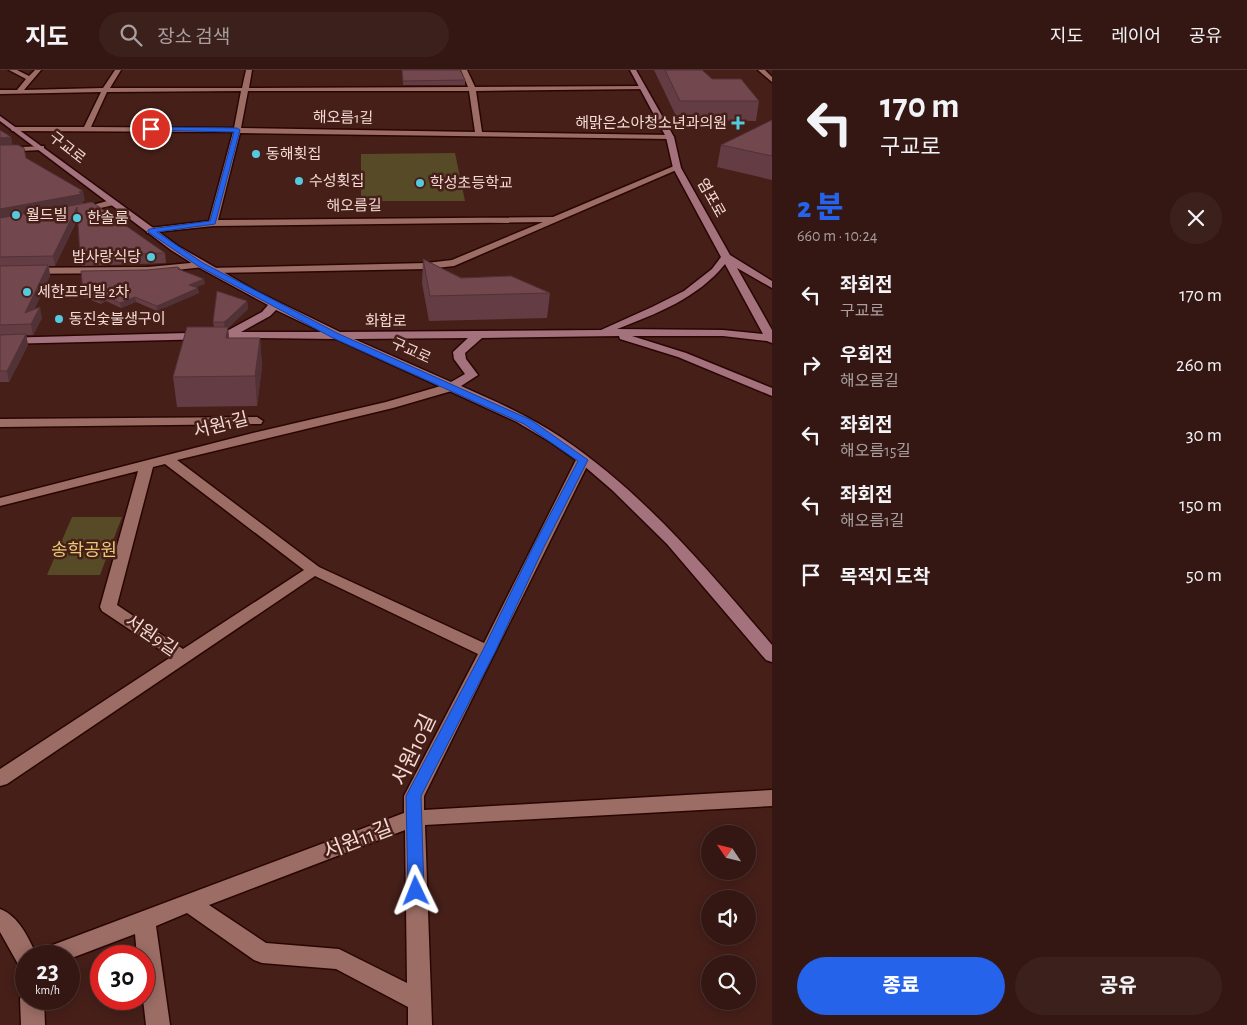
<!DOCTYPE html>
<html lang="ko">
<meta charset="utf-8">
<style>
:root{--surface:#341713;--page:#3c201c;--text:#f1f3f6;--muted:#a99fa0;--line:#4e3633;--accent:#2563eb}
body{margin:0;font-family:"Alegreya Sans","Noto Sans KR",sans-serif;background:var(--page);color:var(--text);height:100vh;display:flex;flex-direction:column;font-size:19px;white-space:nowrap}
*{box-sizing:border-box;margin:0}
p{font-size:16px;color:var(--muted)}
.icon{flex:none;width:28px;height:28px;fill:none;stroke:currentColor;stroke-width:2;stroke-linecap:round;stroke-linejoin:round}
.map{position:relative;flex:1;overflow:hidden}
.panel{display:flex;flex-direction:column;background:var(--surface);width:475px}
.panel>*{flex:none}
.hud{background:#341713;color:var(--text);overflow:hidden}
.needle{width:32px;rotate:305deg}
.buttons{position:absolute;left:701px;top:755px;display:grid;gap:10px}
.buttons a{display:grid;place-items:center;width:55px;height:55px;border-radius:50%;background:var(--surface);box-shadow:0 2px 12px #0003,0 0 0 1px var(--line);font-size:25px}
.speed{position:absolute;left:15px;top:875px;display:flex;gap:10px;font-size:25px;font-weight:700;text-align:center}
.speed>*{display:grid;place-content:center;width:65px;height:65px;border-radius:50%;background:var(--surface);box-shadow:0 2px 12px #0003,0 0 0 1px var(--line);line-height:1}
.speed small{font-size:12px;font-weight:400}
.speed .limit{border:8px solid #d22;background:#fff;color:#111}
.pin{position:absolute;display:grid;place-items:center;width:42px;height:42px;color:#fff;margin:-21px;border:2px solid #fff;border-radius:50%;box-shadow:0 1px 5px #0007}
.me{position:absolute;width:55px;margin:-28px;rotate:358deg;stroke-linejoin:round;filter:drop-shadow(0 0 4px #0008)}
.turn{display:flex;align-items:center;gap:18px;height:105px;padding:0 25px;font-size:22px}
.turn .icon{width:65px;height:65px;stroke-width:2.5}
.turn b{display:block;font-size:35px;line-height:42px}
.round{display:grid;place-items:center;flex:none;width:52px;height:52px;border-radius:26px;background:var(--page)}
.head{display:flex;align-items:center;justify-content:space-between;height:85px;padding:0 25px}
h1{font-size:30px;font-weight:800;line-height:38px;color:var(--accent)}
.primary-button{display:flex;gap:10px;margin-top:auto;padding:10px 25px}
.primary-button a{flex:1;height:58px;border-radius:30px;background:var(--accent);color:#fff;font-size:20px;font-weight:800;line-height:58px;text-align:center}
.primary-button a+a{background:var(--page);color:var(--text)}
ul{padding:0;list-style:none}
li{display:flex;align-items:center;gap:15px;height:70px;padding:0 25px}
li div{flex:1}
li b{display:block;font-size:19px}
li em{font-style:normal}
header{display:flex;align-items:center;gap:30px;box-sizing:border-box;height:70px;padding:0 25px;background:var(--surface);border-bottom:1px solid var(--line)}
header strong{font-size:24px}
nav{display:flex;gap:28px;margin-inline-start:auto;font-size:18px}
.search{width:350px;height:45px;background:var(--page);display:flex;align-items:center;gap:12px;box-sizing:border-box;padding:0 18px;border-radius:28px;color:var(--muted);font-size:19px}
main{display:flex;flex:1;min-height:0}
.map>svg:first-child{display:block}
</style>
<header>
<strong>지도</strong>
<div class="search"><svg class="icon" aria-label="search" viewBox="0 0 24 24"><circle cx="10" cy="10" r="6"/><path d="M15 15l6 6"/></svg>장소 검색</div>
<nav><a>지도</a><a>레이어</a><a>공유</a></nav>
</header>
<main>
<div class="map">
<svg width="772" height="955" viewBox="0 0 772 955">
<rect width="100%" height="100%" fill="#461f19"/>
<g fill="#574a26">
<polygon points="455,83 465,131 361,131 361,84"/>
<polygon points="72,447 122,447 100,505 47,505"/>
</g>
<g fill="none" stroke-linecap="round" stroke-linejoin="round">
<g stroke="#2a0603" stroke-width="3">
<g id="minor">
<path d="M9 0H17L29 6 35 0H41L24 20 103 18 115 0H121L110 18H242L246 0H252L249 18 468 17 461 0H467L475 17 643 16 645 17V19L476 21 482 62 670 65 674 67 670 69 240 63 218 150 553 147 674 96 681 98 454 196 427 199 211 203 206 200 208 198 427 193 452 190 543 152 213 156 147 163V159L150 158 209 151 233 62 12 61 11 59 15 57H84L101 22 0 24V20H17L26 9ZM241 21 234 58 91 57 107 22ZM248 21H469L475 62 241 58Z"/>
<polygon points="758,0 765,0 772,7 772,12"/>
<polygon points="44,76 44,80 41,80 0,82 0,78"/>
<polygon points="111,130 114,131 114,135 78,143 74,140"/>
<polygon points="201,192 204,193 204,197 148,203 0,204 0,198 148,197"/>
<path d="M451 313 457 317 455 320 393 338 177 390 319 497 484 573 576 390 583 386 588 387 590 390 424 726V740L772 720V736L425 755 432 955H408V937L336 899 262 893 254 890 187 843 156 856 170 955H146L143 929 144 886H137L135 864 69 889V886H39L42 879 404 743V726L478 584 315 506 7 714 0 716V699L171 587 102 541 100 537 138 401 0 436V428L253 363 386 332ZM165 394 304 500 183 579 117 535 153 397ZM405 760 407 913 339 879 266 873 209 835Z"/>
<polygon points="257,347 263,351 261,354 0,357 0,349"/>
<path d="M0 839C19 846 29 869 37 886H26V897L18 894 0 862Z"/>
<polygon points="26,920 26,929 44,929 45,955 21,955 20,929 24,921"/>
</g>
</g>
<g stroke="#2a0603" stroke-width="3">
<path id="secondary" d="M630 0H636L674 67 681 98 730 185 772 211V218L737 198 772 260V273L767 271 723 266H632L686 283 772 318V326L678 287 620 269 619 266 482 268 465 283 466 289 478 305 461 316C495 331 531 347 562 368 644 423 708 500 772 575V592L766 590 667 474 612 420 583 395 552 373 517 352 336 269 259 268 0 274V268L225 262 262 242 268 235 198 197 171 180 0 51V46L178 176 256 221 340 262 601 260 652 237 684 221 712 199 721 187 673 98 666 67ZM725 194 763 264 723 260 617 259C656 244 698 228 725 194ZM276 240 322 262H241L270 246ZM468 268 453 282 454 289 465 304 451 312 354 269Z"/>
</g>
<use href="#minor" fill="#9b6d65" fill-rule="evenodd"/>
<use href="#secondary" fill="#a3727c" fill-rule="evenodd"/>
</g>
<g fill="#633d43">
<polygon points="402,0 460,0 465,10 465,15 403,15"/>
<polygon points="654,0 702,0 712,9 759,31 756,51 678,50"/>
<polygon points="772,50 772,110 717,97 721,75"/>
<polygon points="0,60 11,67 12,75 26,88 85,131 83,131 83,133 165,183 166,193 82,196 80,186 78,148 55,196 49,196 50,206 34,239 42,248 33,265 26,265 28,275 9,312 0,312"/>
<polygon points="423,189 461,208 550,223 547,248 429,251 422,213"/>
<polygon points="180,199 180,200 205,214 195,217 199,223 157,241 136,232 121,238 106,231 101,234 83,227 83,222 147,200"/>
<polygon points="247,231 248,239 228,258 229,268 260,268 262,296 257,336 177,337 173,307 214,257 213,252"/>
</g>
<g fill="#503237">
<polygon points="11,67 12,76 0,77 0,68"/>
<polygon points="83,121 85,131 83,131 83,133 0,149 0,139"/>
<polygon points="77,137 78,146 55,196 53,186"/>
<polygon points="48,195 50,206 28,254 25,243"/>
<polygon points="204,209 205,214 189,220 189,215"/>
<polygon points="198,218 199,223 157,241 157,236"/>
<polygon points="105,226 106,231 101,234 100,229"/>
<polygon points="135,227 136,232 121,238 120,233"/>
<polygon points="247,231 248,239 228,258 230,284 228,296 224,252"/>
<polygon points="40,237 42,248 33,265 31,254"/>
<polygon points="26,264 28,275 9,312 7,301"/>
<polygon points="260,268 262,296 257,336 255,306"/>
</g>
<g fill="#73474e" stroke="#503237">
<polygon points="402,0 460,0 465,10 403,11"/>
<polygon points="665,0 702,0 712,9 741,9 759,31 680,31"/>
<polygon points="772,50 772,86 721,75"/>
<polygon points="0,60 11,67 0,68"/>
<polygon points="0,75 18,75 24,78 26,88 83,121 79,122 82,124 0,139"/>
<polygon points="92,132 165,183 80,186 77,137 53,186 0,187 0,148"/>
<polygon points="423,189 461,208 511,206 550,223 430,226"/>
<polygon points="48,195 25,243 40,237 31,254 0,255 0,196"/>
<polygon points="178,197 180,199 178,199 204,209 189,215 198,218 157,236 135,227 120,233 105,226 100,229 83,222 81,201 147,200"/>
<polygon points="217,221 247,231 228,249 224,252 213,252"/>
<polygon points="187,257 228,257 226,268 260,268 255,306 173,307"/>
<polygon points="26,264 7,301 0,301 0,265"/>
</g>
<polygon fill="#2563eb" stroke="#184099" points="151,57 237,58 240,60 215,154 157,162 203,193 339,264 531,350 588,390 544,477 495,582 421,726 424,821 422,826 416,828 410,826 408,821 406,726 482,582 533,477 578,391 524,354 333,268 198,196 148,162 148,160 150,159 210,151 234,62 149,60"/>
<g fill="#54cade" stroke="#461f19" stroke-width="2">
<path d="M735.5 45.5h5v5h5v5h-5v5h-5v-5h-5v-5h5z"/>
<circle cx="256" cy="84" r="5"/>
<circle cx="299" cy="111" r="5"/>
<circle cx="420" cy="113" r="5"/>
<circle cx="16" cy="145" r="5"/>
<circle cx="77" cy="148" r="5"/>
<circle cx="151" cy="187" r="5"/>
<circle cx="27" cy="222" r="5"/>
<circle cx="59" cy="249" r="5"/>
</g>
<g text-anchor="middle" dominant-baseline="central" stroke-width="5" stroke-linejoin="round" paint-order="stroke">
<g font-size="15" fill="#f5dad5" stroke="#461f19">
<text transform="translate(343 48) rotate(1)">해오름1길</text>
<text transform="translate(67 78) rotate(38)">구교로</text>
<text transform="translate(711 128) rotate(61)">염포로</text>
<text transform="translate(354 136) rotate(-1)">해오름길</text>
<text x="386" y="251">화합로</text>
<text transform="translate(411 281) rotate(24)">구교로</text>
</g>
<g font-size="15" fill="#f5dad5" stroke="#461f19" text-anchor="start">
<text x="727" y="53" text-anchor="end">해맑은소아청소년과의원</text>
<text x="266" y="84">동해횟집</text>
<text x="309" y="111">수성횟집</text>
<text x="430" y="113">학성초등학교</text>
<text x="26" y="145">월드빌</text>
<text x="87" y="148">한솔룸</text>
<text x="141" y="187" text-anchor="end">밥사랑식당</text>
<text x="37" y="222">세한프리빌 2차</text>
<text x="69" y="249">동진숯불생구이</text>
</g>
<g font-size="18" fill="#f5dad5" stroke="#461f19">
<text transform="translate(221 356) rotate(-14)">서원1길</text>
<text transform="translate(151 566) rotate(34)">서원9길</text>
</g>
<g font-size="18" fill="#e9ca74" stroke="#461f19">
<text x="84" y="481">송학공원</text>
</g>
<g font-size="21" fill="#f5dad5" stroke="#461f19">
<text transform="translate(414 680) rotate(-65)">서원10길</text>
<text transform="translate(358 770) rotate(-21)">서원11길</text>
</g>
</g>
</svg>
<div class="buttons">
<a><svg class="needle" viewBox="-14 -14 28 28"><path d="M0-13l5 13h-10z" fill="#e53935"/><path d="M0 13l5-13h-10z" fill="#a99fa0"/></svg></a>
<a><svg class="icon" aria-label="sound" viewBox="0 0 24 24"><path d="M4 9h4l5-4v14l-5-4H4zM17 9q2 3 0 6"/></svg></a>
<a><svg class="icon" aria-label="search" viewBox="0 0 24 24"><circle cx="10" cy="10" r="6"/><path d="M15 15l6 6"/></svg></a>
</div>
<div class="speed"><div>23<small>km/h</small></div><div class="limit">30</div></div>
<div class="pin" style="left:151px;top:59px;background:#d93025"><svg class="icon" aria-label="arrive" viewBox="0 0 24 24"><path d="M6 21V4h12l-3 4 3 4H6"/></svg></div>
<svg class="me" style="left:416px;top:821px" viewBox="-20 -20 40 40"><path d="M0-17L14 15 0 8-14 15z" fill="#2563eb" stroke="#fff" stroke-width="4"/></svg>
</div>
<section class="panel">
<div class="hud">
<div class="turn"><svg class="icon" aria-label="left" viewBox="0 0 24 24"><path d="M17 20v-9H6M10 6l-5 5 5 5"/></svg><div><b>170 m</b>구교로</div></div>
</div>
<div class="head"><div><h1>2 분</h1><p>660 m · 10:24</p></div><a class="round"><svg class="icon" aria-label="close" viewBox="0 0 24 24"><path d="M6 6l12 12M18 6L6 18"/></svg></a></div>
<ul>
<li><svg class="icon" aria-label="left" viewBox="0 0 24 24"><path d="M17 20v-9H6M10 6l-5 5 5 5"/></svg><div><b>좌회전</b><p>구교로</p></div><em>170 m</em></li>
<li><svg class="icon" aria-label="right" viewBox="0 0 24 24"><path d="M7 20v-9h11M14 6l5 5-5 5"/></svg><div><b>우회전</b><p>해오름길</p></div><em>260 m</em></li>
<li><svg class="icon" aria-label="left" viewBox="0 0 24 24"><path d="M17 20v-9H6M10 6l-5 5 5 5"/></svg><div><b>좌회전</b><p>해오름15길</p></div><em>30 m</em></li>
<li><svg class="icon" aria-label="left" viewBox="0 0 24 24"><path d="M17 20v-9H6M10 6l-5 5 5 5"/></svg><div><b>좌회전</b><p>해오름1길</p></div><em>150 m</em></li>
<li><svg class="icon" aria-label="arrive" viewBox="0 0 24 24"><path d="M6 21V4h12l-3 4 3 4H6"/></svg><div><b>목적지 도착</b></div><em>50 m</em></li>
</ul>
<div class="primary-button"><a>종료</a><a>공유</a></div>
</section>
</main>
